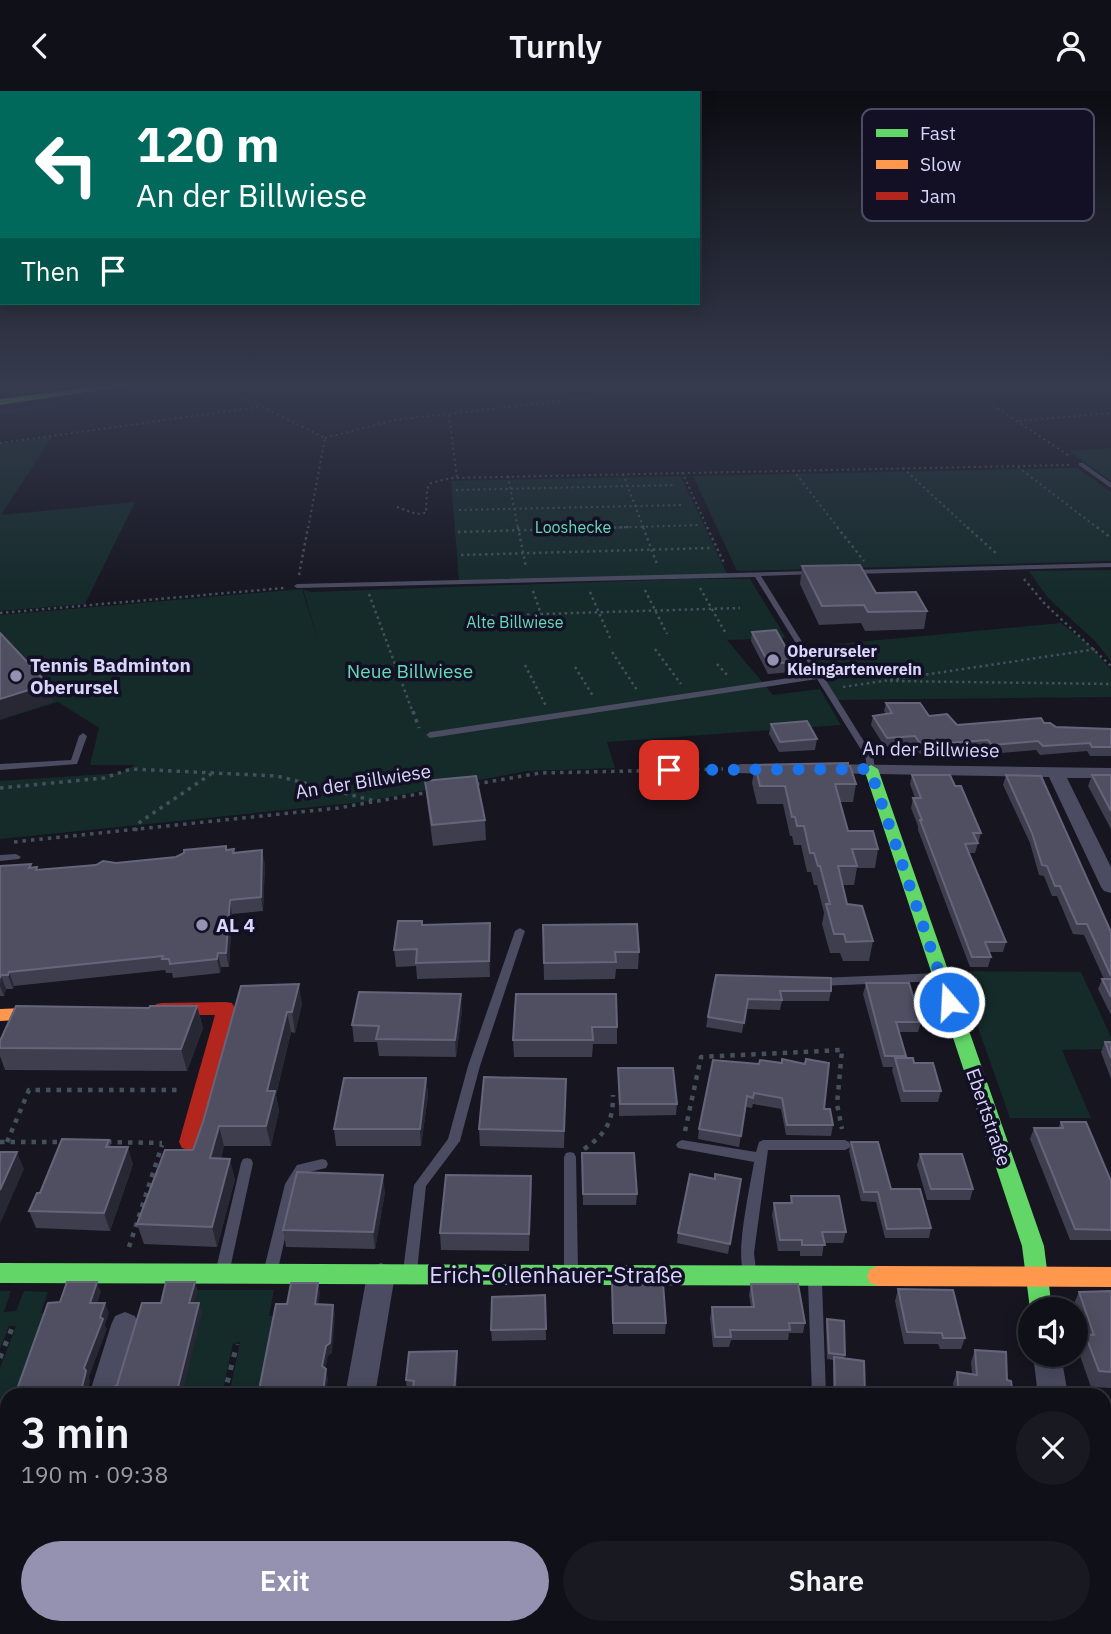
<!DOCTYPE html>
<meta charset="utf-8">
<style>
:root{--surface:#101018;--page:#191921;--text:#f1f3f6;--muted:#9c9da2;--line:#303037;--accent:#9492b0}
body{margin:0;font-family:"IBM Plex Sans",sans-serif;background:var(--page);color:var(--text);height:100vh;display:flex;flex-direction:column;font-size:26px;white-space:nowrap}
*{box-sizing:border-box;margin:0}
p{font-size:23px;color:var(--muted)}
.icon{flex:none;width:38px;height:38px;fill:none;stroke:currentColor;stroke-width:2;stroke-linecap:round;stroke-linejoin:round}
.map{position:relative;flex:1;overflow:hidden}
.sheet{position:absolute;left:0px;top:1297px;width:1111px;height:247px;display:flex;flex-direction:column;background:var(--surface);border-radius:21px 21px 0 0;box-shadow:0 4px 18px #0003,0 0 0 2px var(--line)}
.sheet>*{flex:none}
.banner{position:absolute;left:0px;top:0px;width:700px;height:214px;box-shadow:0 4px 18px #0003,0 0 0 2px var(--line);background:#00695c;color:#fff;overflow:hidden}
.controls{position:absolute;left:1018px;top:1206px;display:grid;gap:14px}
.controls a{display:grid;place-items:center;width:70px;height:70px;border-radius:50%;background:var(--surface);box-shadow:0 4px 18px #0003,0 0 0 2px var(--line);font-size:35px}
.pin{position:absolute;display:grid;place-items:center;width:60px;height:60px;color:#fff;margin:-30px;border-radius:14px;box-shadow:0 4px 10px #0006}
.me{position:absolute;width:77px;margin:-38px;rotate:341deg;stroke-linejoin:round;filter:drop-shadow(0 0 5px #0008)}
.turn{display:flex;align-items:center;gap:24px;height:147px;padding:0 21px;font-size:32px}
.turn .icon{width:91px;height:91px;stroke-width:2.5}
.turn b{display:block;font-size:49px;line-height:60px}
.then{display:flex;align-items:center;height:66px;padding:0 21px;background:#0003;gap:14px;font-size:26px}
.round{display:grid;place-items:center;flex:none;width:74px;height:74px;border-radius:37px;background:var(--page)}
.headline{display:flex;align-items:center;justify-content:space-between;height:119px;padding:0 21px}
h1{font-size:42px;font-weight:600;line-height:52px}
.button{display:flex;gap:14px;margin-top:auto;padding:14px 21px}
.button a{flex:1;height:80px;border-radius:42px;background:var(--accent);color:#fff;font-size:28px;font-weight:600;line-height:80px;text-align:center}
.button a+a{background:var(--page);color:var(--text)}
header{display:flex;justify-content:space-between;align-items:center;height:91px;padding:0 21px;background:var(--surface);font-size:32px;font-weight:600}
.map>svg:first-child{display:block}
</style>
<header><svg class="icon" aria-label="back" viewBox="0 0 24 24"><path d="M15 5l-7 7 7 7"/></svg>Turnly<svg class="icon" aria-label="person" viewBox="0 0 24 24"><circle cx="12" cy="8" r="4"/><path d="M4 21q1-7 8-7t8 7"/></svg></header>
<div class="map">
<svg width="1111" height="1543" viewBox="0 0 1111 1543">
<rect width="100%" height="100%" fill="#161520"/>
<g fill="#142b2a">
<polygon points="52,346 1,424 135,411 85,513 0,520 0,353"/>
<polygon points="1111,357 1111,390 1069,360"/>
<polygon points="1077,377 1111,401 1111,470 737,480 693,385"/>
<polygon points="681,385 727,483 459,490 451,390"/>
<polygon points="1111,479 1111,570 1095,550 1048,507 1029,480"/>
<polygon points="684,488 750,488 786,547 727,549 773,604 820,598 841,634 607,651 615,677 527,680 363,711 0,748 0,690 121,682 135,674 90,674 99,637 58,611 0,629 0,524 302,498 319,553 303,498 311,501"/>
<polygon points="1061,532 1093,557 1111,579 1111,606 838,609 805,556"/>
<polygon points="958,880 1081,881 1111,946 1111,958 1062,959 1091,1027 1010,1027"/>
<polygon points="198,1199 274,1199 269,1225 278,1225 262,1304 229,1304 240,1251 233,1252 222,1304 182,1304 193,1222"/>
<polygon points="0,1200 11,1200 4,1221 16,1220 24,1200 48,1201 41,1222 53,1222 23,1304 7,1304 7,1350 0,1359 0,1277 16,1235 9,1235 0,1258"/>
</g>
<g fill="none" stroke-linecap="round" stroke-linejoin="round">
<polyline stroke="#112744" stroke-width="3.5" points="0,322 196,293"/>
<g stroke="#44515c" stroke-width="2" stroke-dasharray="2 3.5" stroke-linecap="butt">
<polyline points="609,293 618,304"/>
<polyline points="961,293 1071,366"/>
<polyline points="218,294 325,347 308,438"/>
<polyline points="449,324 457,387"/>
<polyline points="1019,330 1111,322"/>
<polyline points="325,347 395,329 708,293"/>
<polyline points="0,352 260,316"/>
<polyline points="1018,376 1099,438"/>
<polyline points="903,377 969,438"/>
<polyline points="793,379 839,438"/>
<polyline points="682,381 708,438"/>
<polyline points="623,383 644,438"/>
<polyline points="508,385 518,438"/>
<polyline points="456,399 676,394"/>
<polyline points="397,416 416,423 426,422 427,398 431,392 451,387 1069,374"/>
<polyline points="459,419 684,414"/>
<polyline points="569,438 700,434"/>
</g>
<g stroke="#44515c" stroke-width="2.5" stroke-dasharray="2.5 3.5" stroke-linecap="butt">
<polyline points="518,436 526,476"/>
<polyline points="643,436 657,473"/>
<polyline points="707,436 724,472"/>
<polyline points="837,436 864,470"/>
<polyline points="967,436 998,464"/>
<polyline points="1097,436 1111,447"/>
<polyline points="458,441 630,436"/>
<polyline points="461,464 710,457"/>
<polyline points="299,484 308,436"/>
<polyline points="1024,488 1044,512 1111,575"/>
<polyline points="700,497 725,541"/>
<polyline points="645,499 667,543"/>
<polyline points="533,500 541,523 740,517"/>
<polyline points="590,501 610,547"/>
<polyline points="369,503 413,622"/>
<polyline points="0,522 284,497"/>
<polyline points="485,525 541,523"/>
<polyline points="655,558 681,593"/>
<polyline points="612,561 637,599"/>
<polyline points="717,573 729,586"/>
<polyline points="525,574 546,615"/>
<polyline points="575,576 593,605"/>
<polyline points="890,590 1111,593"/>
<polyline points="843,596 1097,558"/>
</g>
<g stroke="#44515c" stroke-width="3.5" stroke-dasharray="3.5 5" stroke-linecap="butt">
<polyline points="413,620 419,637"/>
<polyline points="476,693 540,682 723,678"/>
<polyline points="0,697 104,687 131,678 277,685 375,710"/>
<polyline points="135,740 140,731 211,683"/>
<polyline points="14,751 338,717 430,701"/>
</g>
<g stroke="#44515c" stroke-width="4.5" stroke-dasharray="4.5 6" stroke-linecap="butt">
<polyline points="685,1040 701,966 842,959 837,1013 842,1038"/>
<polyline points="0,1051 64,1051"/>
<polyline points="7,1051 29,999 177,999"/>
<polyline points="107,1051 162,1052"/>
<path d="M584 1058C606 1043 613 1031 613 1004"/>
<polyline points="129,1156 162,1054"/>
</g>
<g stroke="#44515c" stroke-width="5" stroke-dasharray="5 8" stroke-linecap="butt">
<polyline points="0,1267 12,1237"/>
<polyline points="224,1304 237,1253"/>
</g>
<g fill="#4b4b61" fill-rule="evenodd">
<polygon points="1079,372 1083,372 1111,392 1111,397 1079,374"/>
<polygon points="1111,472 1111,476 853,483 850,481 853,479"/>
<polygon points="813,480 815,481 815,483 761,485 873,665 875,678 874,680 868,680 865,665 817,588 430,647 426,644 430,641 815,583 755,486 297,497 294,495 297,493"/>
<polygon points="83,642 87,645 77,673 0,679 0,673 71,669 79,645"/>
<polygon points="16,763 21,766 19,768 0,770 0,764"/>
<polygon points="520,837 525,840 480,975 460,1050 426,1095 417,1180 415,1184 410,1186 405,1184 403,1180 414,1094 448,1048 468,975 515,840"/>
<polygon points="940,882 944,883 945,886 944,889 940,890 819,895 815,894 814,891 815,888 819,887"/>
<path d="M682 1049 756 1061 759 1051 763 1049H845L849 1051 851 1054 849 1057 845 1059H768L754 1162 756 1179 754 1183 749 1185 744 1183C735 1161 750 1097 754 1071L678 1057 676 1054 678 1051Z"/>
<polygon points="570,1061 574,1062 576,1066 578,1179 576,1183 571,1185 566,1183 564,1179 564,1066 566,1062"/>
<polygon points="247,1067 251,1068 253,1072 230,1178 228,1182 223,1184 218,1182 216,1178 241,1072 243,1068"/>
<polygon points="322,1068 326,1069 328,1073 326,1077 305,1082 297,1094 278,1178 276,1182 271,1184 266,1182 264,1178 285,1093 297,1074"/>
<polygon points="815,1185 820,1187 822,1191 826,1304 812,1304 808,1191 810,1187"/>
<rect x="1104" y="1323" width="7" height="14"/>
</g>
<g fill="#4b4b61" fill-rule="evenodd">
<polygon points="742,673 777,673 786,678 777,683 736,682 733,678 736,674"/>
<polygon points="825,673 1111,677 1111,687 1067,687 1111,776 1111,802 1104,800 1101,796 1049,686 819,682 816,678 819,674"/>
<polygon points="381,1172 391,1176 395,1184 375,1304 345,1304 367,1184 371,1176"/>
<polygon points="125,1221 135,1225 139,1234 119,1304 89,1304 111,1234 115,1225"/>
<polygon points="1033,1264 1061,1264 1068,1304 1038,1304"/>
<rect x="0" y="1387" width="7" height="32"/>
<polygon points="39,1536 73,1536 71,1543 37,1543"/>
<polygon points="302,1536 336,1536 335,1543 301,1543"/>
<polygon points="1062,1536 1096,1536 1097,1543 1063,1543"/>
</g>
<g fill="#63d668" fill-rule="evenodd">
<polygon points="117,293 141,293 0,314 0,308"/>
<polygon points="871,674 878,678 1044,1155 1052,1218 1031,1218 1031,1221 1030,1218 1022,1155 864,678"/>
<polygon points="0,1172 878,1175 886,1178 889,1185 886,1192 878,1195 0,1192"/>
</g>
<g fill="#ff974d" fill-rule="evenodd">
<polygon points="47,916 53,917 56,922 53,927 0,930 0,918"/>
<polygon points="878,1175 1111,1176 1111,1196 878,1195 870,1192 867,1185 870,1178"/>
</g>
<polygon fill="#b3261e" fill-rule="evenodd" points="226,911 232,912 235,917 199,1051 196,1057 189,1059 182,1057 179,1051 215,924 162,924 156,923 153,918 156,913 162,912"/>
</g>
<g fill="#3f3e4f">
<polygon points="802,475 927,520 924,538 865,540 861,532 819,534 800,493"/>
<polygon points="752,541 794,571 792,581 768,583 751,550"/>
<polygon points="886,612 957,634 1044,632 1056,636 1111,638 1111,665 1090,665 1087,660 1040,664 1036,659 990,663 986,658 920,663 913,654 885,656 871,634 873,625 886,623 884,620"/>
<polygon points="771,633 817,648 815,659 779,661 769,643"/>
<polygon points="755,674 848,675 856,693 853,711 840,711 848,740 878,758 875,777 857,777 854,794 842,794 847,813 873,850 869,870 843,870 840,862 830,862 822,833 824,822 817,794 814,794 811,781 807,781 801,754 794,754 792,745 790,745 783,713 757,713 752,692"/>
<polygon points="912,684 955,695 981,742 975,762 969,762 1006,851 1003,861 989,861 991,866 988,876 970,876 918,739 918,735 911,717 913,707 915,707 910,693"/>
<polygon points="1006,684 1111,841 1111,924 1098,898 1102,888 1104,888 1084,844 1073,843 1057,805 1052,805 1044,785 1039,784 1030,752 1003,694"/>
<polygon points="1092,684 1111,684 1111,738 1088,695"/>
<polygon points="425,690 485,729 486,749 433,755 427,710"/>
<polygon points="234,758 234,762 265,773 263,820 232,823 229,876 221,876 220,882 173,887 172,882 166,882 165,879 14,895 13,898 6,898 4,905 0,905 0,775 31,773 32,777 37,779 176,766"/>
<polygon points="490,832 490,886 417,888 416,875 396,876 394,859 422,834"/>
<polygon points="543,834 639,861 638,878 616,878 615,888 544,889"/>
<polygon points="716,884 831,900 829,910 782,910 780,919 746,918 742,942 706,936"/>
<polygon points="866,892 921,931 918,941 899,941 906,965 905,967 914,972 941,1000 938,1011 901,1011 892,979 893,976 883,976 863,903"/>
<polygon points="241,895 302,913 295,942 291,941 276,1004 279,1020 271,1055 224,1055 221,1067 235,1088 217,1156 144,1153 137,1133 193,1059 203,1031"/>
<polygon points="516,903 617,936 617,953 593,953 592,966 514,966 513,949"/>
<polygon points="197,915 203,937 187,980 5,979 0,965 0,950 149,917"/>
<polygon points="462,920 456,966 379,965 377,951 354,951 352,934"/>
<polygon points="1105,951 1111,951 1111,988 1101,961"/>
<polygon points="759,973 824,1018 833,1034 831,1045 786,1044 781,1018 753,1013 752,1017 746,1016 739,1056 698,1048 699,1038"/>
<polygon points="618,977 677,1013 676,1024 619,1025"/>
<polygon points="426,987 428,1004 421,1055 336,1055 334,1038"/>
<polygon points="566,988 564,1057 480,1055 479,1038"/>
<polygon points="1061,1031 1111,1090 1111,1149 1070,1149 1030,1048 1034,1037 1058,1037"/>
<polygon points="109,1049 111,1056 133,1073 110,1140 36,1137 29,1120 40,1102"/>
<polygon points="851,1051 891,1098 931,1137 929,1147 885,1147 876,1111 861,1110 849,1060"/>
<polygon points="582,1062 637,1103 636,1114 583,1114"/>
<polygon points="920,1063 973,1098 970,1109 927,1109 917,1074"/>
<polygon points="531,1085 529,1160 441,1159 440,1142"/>
<polygon points="715,1088 741,1088 728,1163 677,1152 678,1142"/>
<polygon points="385,1101 375,1158 286,1156 283,1139"/>
<polygon points="791,1105 846,1141 843,1152 824,1152 822,1165 800,1165 800,1160 778,1160 772,1124 774,1112 790,1112"/>
<polygon points="612,1192 666,1232 665,1243 613,1243"/>
<polygon points="751,1193 805,1232 803,1242 789,1242 788,1249 731,1249 729,1256 713,1256 710,1227 712,1216 751,1216 749,1204"/>
<polygon points="898,1198 965,1247 961,1258 940,1258 938,1253 904,1253 895,1210"/>
<polygon points="1111,1200 1111,1297 1091,1296 1078,1259 1083,1248 1076,1228 1076,1218 1073,1218 1072,1217 1079,1201"/>
<polygon points="545,1204 546,1249 492,1250 491,1239"/>
<polygon points="827,1228 845,1264 844,1268 865,1302 865,1304 833,1304 833,1269 827,1268 826,1234"/>
<polygon points="975,1259 1007,1289 1013,1304 954,1304 953,1292 957,1281 972,1283 971,1271"/>
<polygon points="457,1260 458,1272 412,1301 407,1301 406,1289"/>
<polygon points="7,1325 7,1384 0,1384 0,1344"/>
<polygon points="622,1536 804,1536 805,1543 647,1543 647,1538 622,1538"/>
<polygon points="870,1536 896,1536 894,1542"/>
<polygon points="951,1536 1035,1536 1036,1543 952,1543"/>
</g>
<g fill="#282734">
<polygon points="48,593 53,611 0,629 0,608"/>
<polygon points="262,759 265,773 263,820 261,806"/>
<polygon points="230,809 232,823 229,876 226,862"/>
<polygon points="490,832 491,849 490,886 489,870"/>
<polygon points="218,862 221,876 220,882 217,868"/>
<polygon points="9,881 14,895 13,898 8,884"/>
<polygon points="1,884 6,898 4,905 0,895"/>
<polygon points="299,893 302,913 295,942 292,921"/>
<polygon points="461,903 462,920 456,966 455,949"/>
<polygon points="197,915 203,937 187,980 181,958"/>
<polygon points="287,921 291,941 276,1004 279,1020 271,1055 266,1035 267,1000"/>
<polygon points="426,987 428,1004 421,1055 420,1038"/>
<polygon points="219,1035 224,1055 215,1087 210,1067"/>
<polygon points="128,1056 133,1073 110,1140 104,1122"/>
<polygon points="17,1061 24,1078 0,1133 0,1099"/>
<polygon points="230,1068 235,1088 217,1156 212,1136"/>
<polygon points="383,1084 385,1101 375,1158 373,1141"/>
<polygon points="531,1085 532,1102 529,1160 529,1143"/>
<polygon points="97,1191 101,1201 94,1222 90,1212"/>
<polygon points="195,1191 198,1201 192,1222 189,1212"/>
<polygon points="318,1192 320,1202 317,1223 315,1213"/>
<polygon points="105,1212 109,1222 105,1234 107,1238 89,1286 90,1290 87,1304 80,1304 84,1277"/>
<polygon points="199,1212 202,1222 182,1304 176,1304"/>
<polygon points="333,1214 335,1224 332,1262 328,1265 324,1285 322,1275"/>
<polygon points="457,1260 458,1272 456,1304 454,1304"/>
<polygon points="326,1278 328,1288 326,1304 319,1304"/>
<polygon points="7,1452 7,1536 15,1536 19,1543 0,1543 0,1473"/>
<polygon points="176,1536 178,1536 180,1543 174,1543"/>
</g>
<g fill="#504f62" stroke="#65647a" stroke-width="2">
<polygon points="860,474 876,502 916,501 927,520 868,521 864,514 822,515 802,475"/>
<polygon points="776,539 794,571 769,573 752,541"/>
<polygon points="0,542 48,593 0,608"/>
<polygon points="886,612 920,612 929,625 947,623 957,634 1041,627 1044,632 1050,632 1056,636 1111,638 1111,656 1092,656 1090,652 1043,655 1038,650 992,654 988,649 921,654 915,645 887,647 873,625 892,622"/>
<polygon points="807,630 817,648 780,651 771,633"/>
<polygon points="848,672 848,675 850,675 856,693 835,693 848,740 873,740 878,758 852,758 857,775 838,775 847,813 862,815 873,850 846,851 844,843 834,843 826,813 830,813 820,775 818,775 814,762 810,762 804,735 797,735 795,726 792,726 785,695 760,695 755,674"/>
<polygon points="912,684 950,684 955,695 961,695 981,742 973,742 978,752 965,753 1006,851 985,851 991,866 972,866 920,729 922,729 913,707 921,707"/>
<polygon points="1006,684 1041,685 1111,841 1111,885 1087,833 1077,833 1060,795 1055,795 1047,775 1042,774 1032,742"/>
<polygon points="1092,684 1111,684 1111,720"/>
<polygon points="476,685 485,729 432,734 425,690"/>
<polygon points="226,755 226,759 234,758 233,762 262,759 261,806 230,809 226,862 218,862 217,868 170,873 169,868 162,868 163,865 9,881 8,884 1,884 0,887 0,775 31,773 29,777 37,776 36,779 96,774 103,770 116,772 176,766 184,762 184,759"/>
<polygon points="398,830 422,830 422,834 490,832 489,870 416,872 417,858 394,859"/>
<polygon points="637,833 639,861 615,861 616,871 544,872 543,834"/>
<polygon points="716,884 831,887 831,900 780,900 782,909 748,908 744,932 708,926"/>
<polygon points="1102,888 1111,888 1111,906"/>
<polygon points="866,892 909,892 921,931 896,931 906,965 885,965"/>
<polygon points="299,893 292,921 287,921 267,1000 275,1000 266,1035 219,1035 210,1067 230,1068 212,1136 137,1133 165,1059 193,1059 203,1031 241,895"/>
<polygon points="359,901 461,903 455,949 376,948 379,935 352,934"/>
<polygon points="516,903 616,903 617,936 592,936 593,949 513,949"/>
<polygon points="16,915 149,917 150,915 197,915 181,958 0,957 0,950"/>
<polygon points="1105,951 1111,951 1111,967"/>
<polygon points="895,967 913,967 914,972 933,972 941,1000 904,1000"/>
<polygon points="782,968 805,973 806,968 829,972 824,1018 830,1018 833,1034 787,1034 782,1007 754,1002 753,1007 747,1005 741,1045 699,1038 713,969 759,973 760,969 782,972"/>
<polygon points="618,977 673,977 677,1013 620,1013"/>
<polygon points="484,986 566,988 564,1040 479,1038"/>
<polygon points="344,987 426,987 420,1038 334,1038"/>
<polygon points="1061,1031 1086,1031 1111,1090 1111,1139 1075,1138 1034,1037 1063,1037"/>
<polygon points="62,1048 109,1049 106,1056 128,1056 104,1122 29,1120 37,1102 40,1102"/>
<polygon points="851,1051 878,1051 891,1098 920,1098 931,1137 887,1138 878,1101 864,1101"/>
<polygon points="0,1061 17,1061 0,1099"/>
<polygon points="582,1062 634,1062 637,1103 583,1103"/>
<polygon points="920,1063 962,1063 973,1098 931,1098"/>
<polygon points="297,1081 383,1084 373,1141 283,1139"/>
<polygon points="690,1083 715,1088 715,1083 741,1088 730,1153 678,1142"/>
<polygon points="446,1084 531,1085 529,1143 440,1142"/>
<polygon points="791,1105 839,1105 846,1141 822,1141 825,1154 802,1154 802,1149 780,1149 774,1112 792,1112"/>
<polygon points="67,1191 97,1191 90,1212 105,1212 100,1226 103,1228 84,1277 86,1280 80,1304 15,1304 48,1212 60,1211"/>
<polygon points="166,1191 195,1191 189,1212 199,1212 176,1304 115,1304 114,1296 117,1294 142,1212 161,1212"/>
<polygon points="291,1192 318,1192 315,1213 333,1214 330,1252 326,1255 322,1275 326,1278 323,1301 319,1304 258,1304 276,1213 287,1213"/>
<polygon points="612,1192 663,1192 666,1232 613,1232"/>
<polygon points="751,1193 798,1193 805,1232 789,1232 790,1239 730,1239 731,1246 715,1246 712,1216 754,1216"/>
<polygon points="898,1198 953,1199 965,1247 943,1247 942,1242 907,1241"/>
<polygon points="1111,1200 1111,1281 1099,1280 1085,1243 1094,1244 1079,1201"/>
<polygon points="545,1204 546,1238 491,1239 492,1206"/>
<polygon points="827,1228 844,1230 845,1264 829,1262"/>
<polygon points="975,1259 1006,1261 1007,1289 1011,1290 1013,1304 959,1304 957,1281 977,1284"/>
<polygon points="457,1260 454,1304 412,1304 414,1290 406,1289 409,1261"/>
<polygon points="834,1266 864,1270 865,1302 835,1298"/>
<polygon points="722,1297 776,1304 722,1304"/>
<polygon points="7,1325 7,1378 4,1378 2,1375 0,1375 0,1344"/>
<polygon points="0,1409 7,1409 7,1452 0,1473"/>
<polygon points="166,1536 176,1536 174,1543 153,1543 158,1539"/>
<polygon points="649,1536 804,1536 805,1543 649,1543"/>
<polygon points="957,1536 1035,1536 1036,1543 957,1543"/>
</g>
<linearGradient id="sky" x2="0" y2="1"><stop stop-color="#0c0c12"/><stop offset="0.58" stop-color="#363b4e"/><stop offset="1" stop-color="#363b4e" stop-opacity="0"/></linearGradient>
<rect width="1111" height="509" fill="url(#sky)"/>
<g fill="none" stroke-linecap="round" stroke-linejoin="round">
<polyline stroke="#1a73e8" stroke-width="12" stroke-dasharray="0 21.6" points="669,679 870,678 949,911"/>
</g>
<g fill="#9492b0" stroke="#131025" stroke-width="2.5">
<circle cx="773" cy="569" r="7"/>
<circle cx="16" cy="585" r="7"/>
<circle cx="202" cy="834" r="7"/>
</g>
<g text-anchor="middle" dominant-baseline="central" stroke-width="7" stroke-linejoin="round" paint-order="stroke">
<g font-size="16" fill="#65dab6" stroke="#131025">
<text x="573" y="436">Looshecke</text>
<text x="515" y="531">Alte Billwiese</text>
</g>
<g font-size="16" font-weight="bold" fill="#d8d6fd" stroke="#131025" text-anchor="start">
<text x="787" y="560">Oberurseler<tspan x="787" dy="18">Kleingartenverein</tspan></text>
</g>
<g font-size="19" font-weight="bold" fill="#d8d6fd" stroke="#131025" text-anchor="start">
<text x="30" y="574">Tennis Badminton<tspan x="30" dy="22">Oberursel</tspan></text>
<text x="216" y="834">AL 4</text>
</g>
<g font-size="19" fill="#65dab6" stroke="#131025">
<text x="410" y="580">Neue Billwiese</text>
</g>
<g font-size="19" fill="#d8d6fd" stroke="#131025">
<text transform="translate(931 658) rotate(1)">An der Billwiese</text>
<text transform="translate(363 690) rotate(-9)">An der Billwiese</text>
<text transform="translate(989 1026) rotate(71)">Ebertstraße</text>
</g>
<g font-size="23" fill="#d8d6fd" stroke="#131025">
<text x="556" y="1183">Erich-Ollenhauer-Straße</text>
</g>
</g>
<rect x="862" y="18" width="232" height="112" rx="10" fill="#131025" stroke="#4e4b66" stroke-width="2"/>
<rect x="876" y="38" width="32" height="8" fill="#63d668"/>
<rect x="876" y="69" width="32" height="9" fill="#ff974d"/>
<rect x="876" y="101" width="32" height="8" fill="#b3261e"/>
<g font-size="19" fill="#d8d6fd">
<text x="920" y="49">Fast</text>
<text x="920" y="80">Slow</text>
<text x="920" y="112">Jam</text>
</g>
</svg>
<div class="controls">
<a><svg class="icon" aria-label="sound" viewBox="0 0 24 24"><path d="M4 9h4l5-4v14l-5-4H4zM17 9q2 3 0 6"/></svg></a>
</div>
<div class="pin" style="left:669px;top:679px;background:#d93025"><svg class="icon" aria-label="arrive" viewBox="0 0 24 24"><path d="M6 21V4h12l-3 4 3 4H6"/></svg></div>
<svg class="me" style="left:949px;top:911px" viewBox="-20 -20 40 40"><circle r="17" fill="#1a73e8" stroke="#fff" stroke-width="3"/><path d="M0-11L8 9 0 5-8 9z" fill="#fff"/></svg>
<div class="banner">
<div class="turn"><svg class="icon" aria-label="left" viewBox="0 0 24 24"><path d="M17 20v-9H6M10 6l-5 5 5 5"/></svg><div><b>120 m</b>An der Billwiese</div></div>
<div class="then">Then<svg class="icon" aria-label="arrive" viewBox="0 0 24 24"><path d="M6 21V4h12l-3 4 3 4H6"/></svg></div>
</div>
<section class="sheet">
<div class="headline"><div><h1>3 min</h1><p>190 m · 09:38</p></div><a class="round"><svg class="icon" aria-label="close" viewBox="0 0 24 24"><path d="M6 6l12 12M18 6L6 18"/></svg></a></div>
<div class="button"><a>Exit</a><a>Share</a></div>
</section>
</div>
